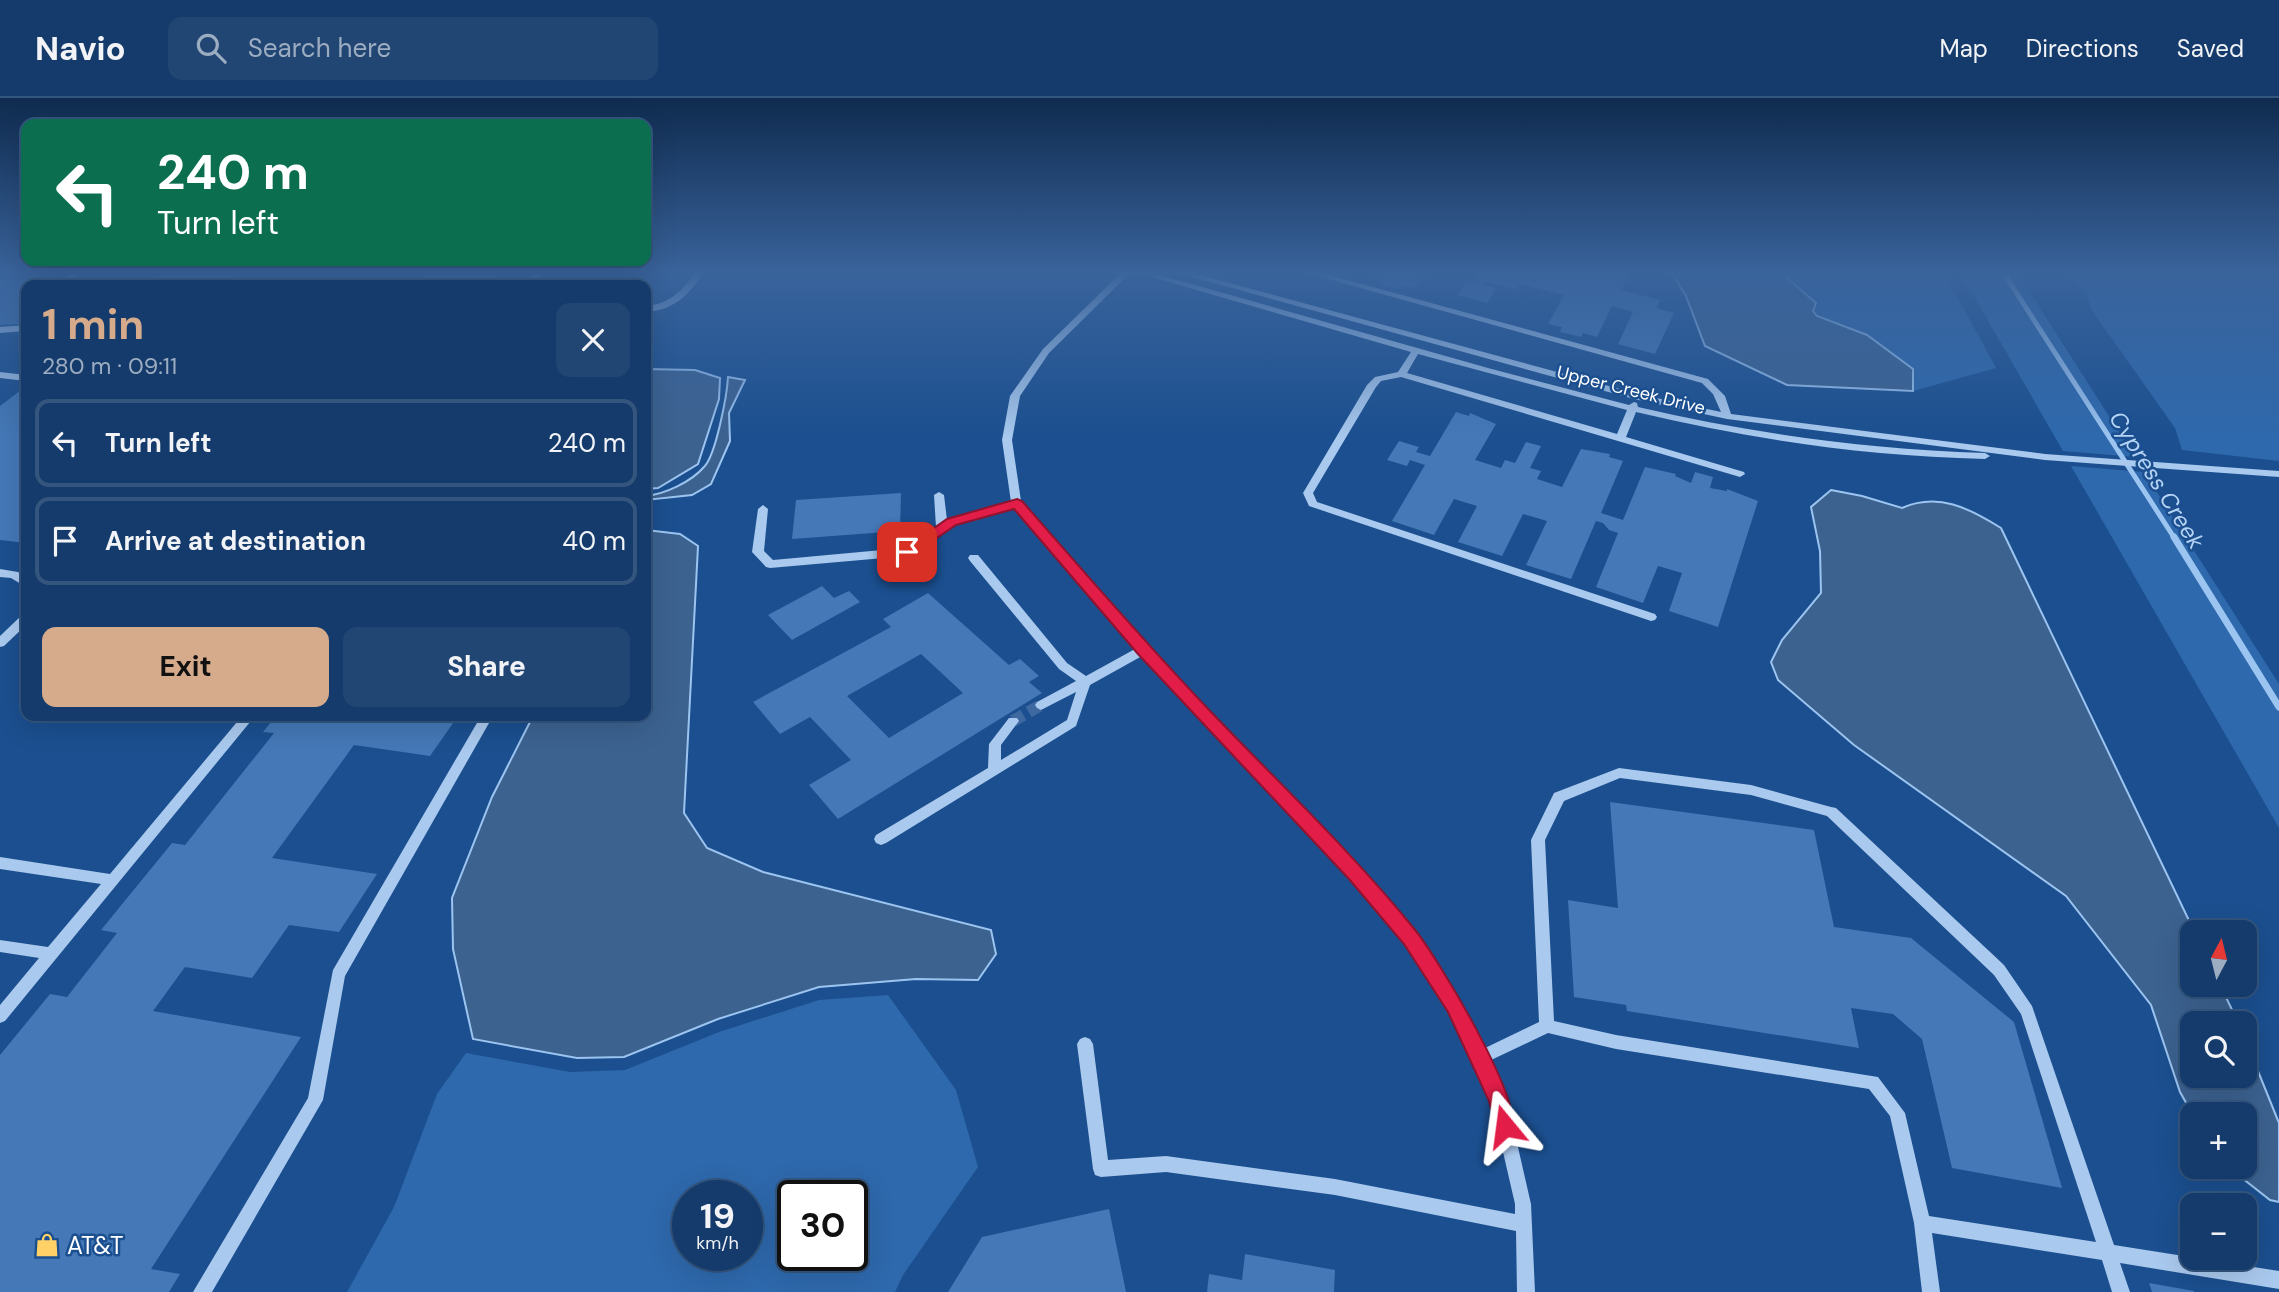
<!DOCTYPE html>
<meta charset="utf-8">
<style>
:root{--surface:#143b6b;--page:#214673;--text:#f1f3f6;--muted:#9dadc1;--line:#33557e;--accent:#d6ab8b}
body{margin:0;font-family:"DM Sans",sans-serif;background:var(--page);color:var(--text);height:100vh;display:flex;flex-direction:column;font-size:26px;white-space:nowrap}
*{box-sizing:border-box;margin:0}
p{font-size:23px;color:var(--muted)}
.icon{flex:none;width:38px;height:38px;fill:none;stroke:currentColor;stroke-width:2;stroke-linecap:round;stroke-linejoin:round}
.map{position:relative;flex:1;overflow:hidden}
.side{position:absolute;left:21px;top:182px;width:630px;height:441px;display:flex;flex-direction:column;background:var(--surface);border-radius:14px;box-shadow:0 7px 28px #0002,0 0 0 2px var(--line)}
.side>*{flex:none}
.guide{position:absolute;left:21px;top:21px;width:630px;height:147px;border-radius:14px;box-shadow:0 7px 28px #0002,0 0 0 2px var(--line);background:#0b6e4f;color:#fff;overflow:hidden}
.needle{width:46px;rotate:7deg}
.fabs{position:absolute;left:2180px;top:822px;display:grid;gap:14px}
.fabs a{display:grid;place-items:center;width:77px;height:77px;border-radius:14px;background:var(--surface);box-shadow:0 7px 28px #0002,0 0 0 2px var(--line);font-size:35px}
.speed{position:absolute;left:672px;top:1082px;display:flex;gap:14px;font-size:35px;font-weight:700;text-align:center}
.speed>*{display:grid;place-content:center;width:91px;height:91px;border-radius:50%;background:var(--surface);box-shadow:0 7px 28px #0002,0 0 0 2px var(--line);line-height:1}
.speed small{font-size:18px;font-weight:400}
.speed .limit{border:4px solid #111;border-radius:10px;background:#fff;color:#111}
.pin{position:absolute;display:grid;place-items:center;width:60px;height:60px;color:#fff;margin:-30px;border-radius:14px;box-shadow:0 4px 10px #0006}
.me{position:absolute;width:77px;margin:-38px;rotate:344deg;stroke-linejoin:round;filter:drop-shadow(0 0 5px #0008)}
.turn{display:flex;align-items:center;gap:24px;height:147px;padding:0 21px;font-size:32px}
.turn .icon{width:91px;height:91px;stroke-width:2.5}
.turn b{display:block;font-size:49px;line-height:60px}
.round{display:grid;place-items:center;flex:none;width:74px;height:74px;border-radius:14px;background:var(--page)}
.head{display:flex;align-items:center;justify-content:space-between;height:119px;padding:0 21px}
h1{font-size:42px;font-weight:700;line-height:52px;color:var(--accent)}
.primary-button{display:flex;gap:14px;margin-top:auto;padding:14px 21px}
.primary-button a{flex:1;height:80px;border-radius:14px;background:var(--accent);color:#111;font-size:28px;font-weight:700;line-height:80px;text-align:center}
.primary-button a+a{background:var(--page);color:var(--text)}
ul{padding:0;list-style:none}
li{display:flex;align-items:center;gap:21px;height:88px;margin:0 14px 10px;padding:0 7px;border:4px solid var(--line);border-radius:14px}
li div{flex:1}
li b{display:block;font-size:26px}
li em{font-style:normal}
header{display:flex;align-items:center;gap:42px;box-sizing:border-box;height:98px;padding:0 35px;background:var(--surface);border-bottom:2px solid var(--line)}
header strong{font-size:33px}
nav{display:flex;gap:38px;margin-inline-start:auto;font-size:24px}
.search{width:490px;height:63px;background:var(--page);display:flex;align-items:center;gap:18px;box-sizing:border-box;padding:0 24px;border-radius:14px;color:var(--muted);font-size:26px}
.map>svg:first-child{display:block}
</style>
<header>
<strong>Navio</strong>
<div class="search"><svg class="icon" aria-label="search" viewBox="0 0 24 24"><circle cx="10" cy="10" r="6"/><path d="M15 15l6 6"/></svg>Search here</div>
<nav><a>Map</a><a>Directions</a><a>Saved</a></nav>
</header>
<div class="map">
<svg width="2279" height="1194" viewBox="0 0 2279 1194">
<rect width="100%" height="100%" fill="#1b4f8f"/>
<g fill="#2e69ad" fill-rule="evenodd">
<polygon points="1780,174 1944,174 1996,270 1913,293 1913,271 1867,237 1816,218 1813,213 1816,204"/>
<polygon points="1960,174 2017,174 2135,359 2063,353"/>
<polygon points="2066,174 2279,174 2279,363 2182,352 2175,330 2091,211 2087,197"/>
<polygon points="2071,368 2144,374 2279,586 2279,730"/>
<path d="M888 897 956 992 978 1069 903 1177 895 1194H347L394 1109 437 996 466 955 570 974 625 972 719 934 819 902ZM747 1097V1157H688V1097ZM793 1097H852V1157H793Z"/>
</g>
<g fill="#3c6290" stroke="#9cc4f0" stroke-width="2">
<polygon points="1671,174 1780,174 1816,205 1813,213 1817,218 1867,237 1913,271 1913,293 1787,287 1705,248 1686,198"/>
<polygon points="646,271 695,272 720,280 719,301 698,366 658,390 646,391"/>
<path d="M728 279 745 282 729 315 730 343 711 386 692 397 646 402V398C665 396 691 384 704 369 716 357 727 297 728 279Z"/>
<path d="M1831 392 1862 398 1902 410C1938 394 1969 410 2001 430L2195 835H2193V887H2220L2239 926H2193V978H2245V941L2279 1025V1104L2270 1102 2228 1069H2245V1017H2193L2180 994 2151 907 2066 798 1854 647 1778 582 1771 564 1782 542 1821 495 1820 453 1811 409Z"/>
<polygon points="646,432 680,436 698,448 684,715 707,750 763,774 991,832 996,856 978,882 916,881 819,889 718,921 624,959 577,960 473,941 453,851 452,800 492,699 533,618 646,618"/>
</g>
<g fill="none" stroke-linecap="round" stroke-linejoin="round">
<polyline stroke="#9cc4f0" stroke-width="5" points="2003,174 2175,441"/>
<polyline stroke="#9cc4f0" stroke-width="7" points="2174,439 2279,609"/>
</g>
<g fill="#4478b7" fill-rule="evenodd">
<polygon points="8,174 64,174 53,187 26,187 26,218 20,226 0,227 0,183"/>
<polygon points="159,174 242,174 231,187 147,187"/>
<polygon points="426,174 500,174 494,185 418,187"/>
<polygon points="1375,174 1427,174 1416,190 1403,187 1400,191 1381,186 1384,182 1371,178"/>
<polygon points="1477,174 1630,174 1621,192 1660,202 1657,210 1674,215 1655,256 1618,246 1633,214 1612,208 1597,239 1583,235 1581,239 1560,234 1562,229 1548,226 1564,197 1520,186 1516,191 1487,184 1484,187 1496,190 1487,205 1458,197 1467,183 1474,185"/>
<polygon points="21,292 26,292 26,445 0,442 0,308"/>
<polygon points="1456,314 1469,318 1470,315 1496,326 1475,362 1501,370 1505,362 1515,365 1526,344 1541,348 1530,370 1541,373 1537,381 1562,389 1581,351 1610,356 1609,359 1623,363 1601,415 1623,422 1645,369 1676,376 1675,378 1691,385 1695,374 1713,379 1710,390 1727,393 1727,391 1758,403 1718,529 1669,513 1682,475 1658,468 1643,505 1596,489 1618,435 1609,432 1603,425 1596,423 1571,481 1526,467 1547,423 1523,416 1502,458 1458,444 1477,408 1454,401 1434,437 1392,423 1425,367 1410,362 1407,368 1387,362 1399,343 1419,349 1416,354 1430,358"/>
<polygon points="901,395 900,433 792,441 796,402"/>
<polygon points="822,488 834,500 849,493 860,504 792,542 768,517"/>
<path d="M928 495 1009 567 1020 561 1039 578 1029 584 1042 595 838 721 809 687 851 662 810 619 780 636 753 604 891 529 883 521ZM921 556 963 595 889 640 847 598Z"/>
<polygon points="276,618 458,618 430,658 354,647 272,760 377,776 339,834 289,827 252,880 185,869 153,913 301,939 151,1171 180,1176 169,1194 0,1194 0,957 50,896 67,899 117,835 101,832 172,745 185,747 274,635 263,634"/>
<polygon points="1610,704 1814,732 1834,829 1911,840 2014,924 2062,1090 1952,1070 1922,941 1893,916 1851,910 1859,950 1627,913 1626,907 1574,899 1568,802 1618,810"/>
<polygon points="1109,1111 1126,1194 948,1194 982,1139"/>
<polygon points="1245,1156 1335,1172 1334,1194 1207,1194 1209,1176 1242,1182"/>
<polygon points="2149,1185 2194,1193 2194,1194 2152,1194"/>
</g>
<g fill="none" stroke-linecap="round" stroke-linejoin="round">
<polyline stroke="#3d69a0" stroke-width="12" stroke-dasharray="12 6" stroke-linecap="butt" points="1013,623 1041,607"/>
<g fill="#a9c9ee" fill-rule="evenodd">
<polygon points="71,174 80,174 69,187 61,187"/>
<polygon points="534,174 543,174 535,187 527,187"/>
<path d="M695 174H704C689 197 674 212 646 214V208C669 206 683 193 695 174Z"/>
<path d="M1122 174H1131L1049 255 1020 298 1012 342 1021 403 1147 549 1360 772 1415 836 1459 903 1483 951 1539 924 1531 742 1554 695 1619 670 1751 687 1831 709 1836 710 2004 867 2032 908 2114 1147 2279 1173V1191L2120 1165 2130 1194H2112L2102 1162 1932 1135 1940 1194H1922L1914 1125 1890 1018 1869 991 1616 951 1548 935 1489 963 1507 1001 1531 1106 1535 1194H1517L1516 1133 1335 1097 1166 1074 1101 1079 1095 1077 1093 1071 1077 946 1080 941 1085 939 1090 941 1093 946 1108 1062 1166 1058 1335 1081 1515 1116V1106L1491 1002 1449 913 1405 844 1350 780 1142 558 1090 587 1076 628 886 745 881 747 876 745 874 741 876 737 988 670 989 646 1009 620H1017L1019 623 1001 647V662L1067 622 1076 594 1041 612 1037 610 1035 607 1037 604 1076 583 1059 571 970 463 968 460 970 457H978L1067 565 1086 578 1135 551 1015 410 955 427 907 458 770 470 766 469 752 454 758 411 763 407 768 411 764 453 773 462 904 450 936 429 934 397 939 394 944 397 947 422 1011 404 1002 342 1010 298 1043 251ZM1620 680 1751 697 1827 718 1994 877 2021 916 2096 1144 1929 1118 1905 1015 1878 979 1616 937 1554 923 1545 742 1564 703Z"/>
<path d="M1134 174H1149L1488 270 1629 307 1634 304 1637 305 1638 309C1755 336 1865 351 1985 355L1990 358 1985 361C1864 358 1754 342 1636 314L1626 339 1744 374 1745 376 1740 379 1401 279 1381 283 1376 289 1313 395 1317 404 1655 516 1657 519 1655 522 1651 523 1309 408 1303 395 1367 287 1375 279 1398 274 1411 254ZM1418 256 1627 312 1617 336 1407 275Z"/>
<polygon points="1174,174 1189,174 1638,296 1721,314 1713,296 1702,285 1303,174 1318,174 1708,281 1725,298 1731,316 2045,356 2279,373 2279,379 2045,362 1727,321 1634,301"/>
<polygon points="26,227 26,233 0,235 0,229"/>
<polygon points="0,274 26,277 26,283 0,280"/>
<polygon points="0,471 18,474 26,480 26,489 11,480 0,479"/>
<polygon points="26,516 26,527 4,548 0,549 0,538 22,517"/>
<polygon points="242,618 255,618 5,923 0,925 0,907 39,860 0,854 0,842 48,849 101,786 0,771 0,759 110,776"/>
<polygon points="481,618 493,618 345,878 323,1002 212,1194 193,1194 308,1000 333,872"/>
</g>
</g>
<linearGradient id="sky" x2="0" y2="1"><stop stop-color="#0f2b4f"/><stop offset="0.51" stop-color="#39639b"/><stop offset="1" stop-color="#39639b" stop-opacity="0"/></linearGradient>
<rect width="2279" height="341" fill="url(#sky)"/>
<path fill="#e11d48" stroke="#92132f" stroke-width="2" d="M1017 401 1022 403C1085 475 1147 547 1213 616 1281 687 1354 756 1416 833 1438 861 1525 1004 1512 1035L1505 1038 1498 1035 1489 1003 1448 914 1404 846 1349 781 1138 556 1014 411 956 427 912 457H902L900 454 947 421Z"/>
<defs>
<g id="shop-bare" transform="scale(1.89)"><path d="M-5-2.5h2.3a2.7 3.5 0 0 1 5.4 0H5L5.5 6h-11ZM-1.5-2.5h3a1.5 2.3 0 0 0-3 0Z" fill="#ffd166" stroke="#1b4f8f" stroke-width="2.5" paint-order="stroke"/></g>
</defs>
<g fill-rule="evenodd">
<use href="#shop-bare" x="47" y="1147"/>
</g>
<g text-anchor="middle" dominant-baseline="central" stroke-width="5" stroke-linejoin="round" paint-order="stroke">
<g font-size="18" fill="#fff" stroke="#1b4f8f">
<text transform="translate(1631 292) rotate(14)">Upper Creek Drive</text>
</g>
<g font-size="23" font-style="italic" fill="#b5d3f5" stroke="#1b4f8f">
<text transform="translate(2157 382) rotate(58)">Cypress Creek</text>
</g>
<g font-size="24" fill="#fff" stroke="#1b4f8f" text-anchor="start">
<text x="67" y="1147">AT&amp;T</text>
</g>
</g>
</svg>
<div class="fabs">
<a><svg class="needle" viewBox="-14 -14 28 28"><path d="M0-13l5 13h-10z" fill="#e53935"/><path d="M0 13l5-13h-10z" fill="#9dadc1"/></svg></a>
<a><svg class="icon" aria-label="search" viewBox="0 0 24 24"><circle cx="10" cy="10" r="6"/><path d="M15 15l6 6"/></svg></a>
<a>+</a>
<a>−</a>
</div>
<div class="speed"><div>19<small>km/h</small></div><div class="limit">30</div></div>
<div class="pin" style="left:907px;top:454px;background:#d93025"><svg class="icon" aria-label="arrive" viewBox="0 0 24 24"><path d="M6 21V4h12l-3 4 3 4H6"/></svg></div>
<svg class="me" style="left:1505px;top:1028px" viewBox="-20 -20 40 40"><path d="M0-17L14 15 0 8-14 15z" fill="#e11d48" stroke="#fff" stroke-width="4"/></svg>
<div class="guide">
<div class="turn"><svg class="icon" aria-label="left" viewBox="0 0 24 24"><path d="M17 20v-9H6M10 6l-5 5 5 5"/></svg><div><b>240 m</b>Turn left</div></div>
</div>
<section class="side">
<div class="head"><div><h1>1 min</h1><p>280 m · 09:11</p></div><a class="round"><svg class="icon" aria-label="close" viewBox="0 0 24 24"><path d="M6 6l12 12M18 6L6 18"/></svg></a></div>
<ul>
<li><svg class="icon" aria-label="left" viewBox="0 0 24 24"><path d="M17 20v-9H6M10 6l-5 5 5 5"/></svg><div><b>Turn left</b></div><em>240 m</em></li>
<li><svg class="icon" aria-label="arrive" viewBox="0 0 24 24"><path d="M6 21V4h12l-3 4 3 4H6"/></svg><div><b>Arrive at destination</b></div><em>40 m</em></li>
</ul>
<div class="primary-button"><a>Exit</a><a>Share</a></div>
</section>
</div>
